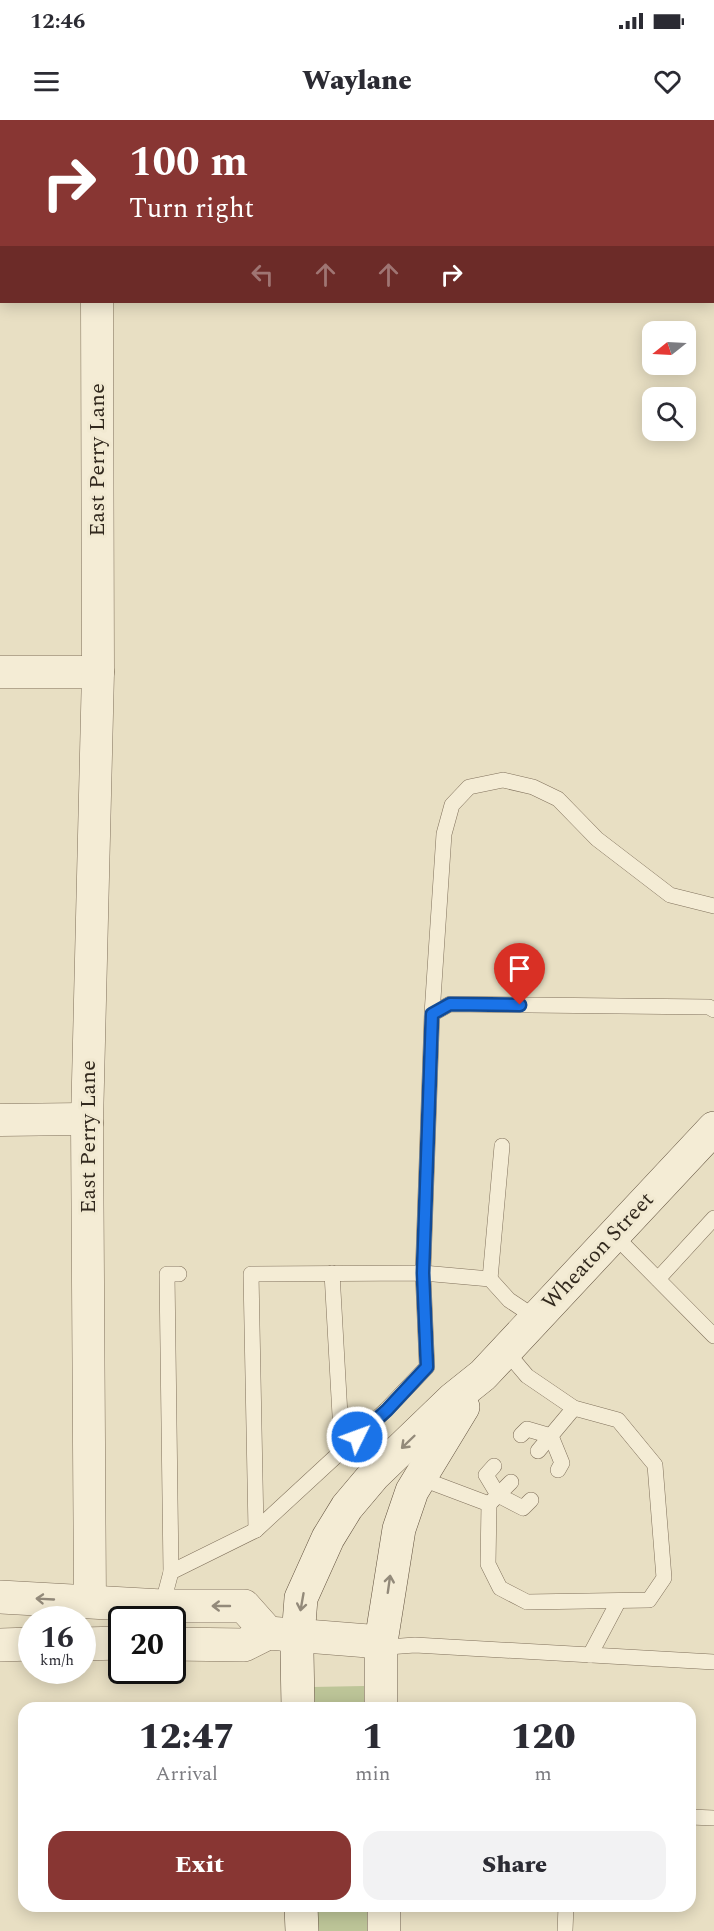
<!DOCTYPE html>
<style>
:root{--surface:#fff;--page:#f2f2f3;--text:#2b2b33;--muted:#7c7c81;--accent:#883633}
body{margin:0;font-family:Spectral,serif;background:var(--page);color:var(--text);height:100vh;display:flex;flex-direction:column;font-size:22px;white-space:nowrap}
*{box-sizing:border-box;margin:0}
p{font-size:20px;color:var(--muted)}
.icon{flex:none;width:33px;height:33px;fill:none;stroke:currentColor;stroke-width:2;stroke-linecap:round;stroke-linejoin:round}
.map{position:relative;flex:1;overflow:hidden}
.details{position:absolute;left:18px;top:1582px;width:678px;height:210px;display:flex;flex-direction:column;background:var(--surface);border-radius:18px;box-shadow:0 3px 15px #0003}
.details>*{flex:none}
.hud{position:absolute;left:0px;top:0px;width:714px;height:183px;box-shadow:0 3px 15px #0003;background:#883633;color:#fff;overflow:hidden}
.needle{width:39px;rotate:252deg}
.controls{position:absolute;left:642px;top:201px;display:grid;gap:12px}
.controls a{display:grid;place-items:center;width:54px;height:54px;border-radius:12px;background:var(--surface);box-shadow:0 3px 15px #0003;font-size:30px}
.speed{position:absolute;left:18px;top:1486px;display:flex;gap:12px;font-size:30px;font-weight:700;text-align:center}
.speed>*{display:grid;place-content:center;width:78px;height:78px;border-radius:50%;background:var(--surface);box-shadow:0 3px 15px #0003;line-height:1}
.speed small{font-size:15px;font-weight:400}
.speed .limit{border:3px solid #111;border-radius:9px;background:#fff;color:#111}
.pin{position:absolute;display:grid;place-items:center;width:51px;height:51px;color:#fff;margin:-62px -26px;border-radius:50% 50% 50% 0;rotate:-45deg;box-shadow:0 0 6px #0007}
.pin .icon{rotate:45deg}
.me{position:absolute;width:66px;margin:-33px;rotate:48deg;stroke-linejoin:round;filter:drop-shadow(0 0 4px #0008)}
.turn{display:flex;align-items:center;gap:21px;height:126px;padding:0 30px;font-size:27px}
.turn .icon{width:78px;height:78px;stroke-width:2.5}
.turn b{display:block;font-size:42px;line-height:51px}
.lanes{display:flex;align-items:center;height:57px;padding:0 30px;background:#0003;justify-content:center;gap:30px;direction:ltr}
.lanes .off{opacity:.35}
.eta{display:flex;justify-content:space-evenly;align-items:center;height:102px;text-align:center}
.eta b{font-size:36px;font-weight:800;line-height:42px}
.action{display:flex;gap:12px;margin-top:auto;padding:12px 30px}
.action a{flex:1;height:69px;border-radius:18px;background:var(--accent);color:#fff;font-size:24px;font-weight:800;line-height:69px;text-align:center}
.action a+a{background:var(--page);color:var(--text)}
.status{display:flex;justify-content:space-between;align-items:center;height:42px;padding:0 30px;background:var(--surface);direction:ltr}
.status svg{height:16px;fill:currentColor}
header{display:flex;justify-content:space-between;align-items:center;height:78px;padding:0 30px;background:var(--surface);font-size:27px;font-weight:800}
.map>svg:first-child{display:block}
</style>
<div class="status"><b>12:46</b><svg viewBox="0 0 49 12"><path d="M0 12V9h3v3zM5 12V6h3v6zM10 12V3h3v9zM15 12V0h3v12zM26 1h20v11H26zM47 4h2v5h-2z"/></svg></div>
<header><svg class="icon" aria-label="menu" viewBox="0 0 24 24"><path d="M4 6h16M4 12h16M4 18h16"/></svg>Waylane<svg class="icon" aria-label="heart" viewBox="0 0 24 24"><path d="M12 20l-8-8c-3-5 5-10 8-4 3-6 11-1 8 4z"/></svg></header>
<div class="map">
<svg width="714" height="1811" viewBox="0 0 714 1811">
<rect width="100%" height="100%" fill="#e8dfc3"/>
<g fill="#bdc598">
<polygon points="364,1566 364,1588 313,1588 312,1567"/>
<polygon points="316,1787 367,1787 367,1811 317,1811"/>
</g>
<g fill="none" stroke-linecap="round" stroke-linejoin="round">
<g stroke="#80715c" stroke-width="16">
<g id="service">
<polyline points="432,894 444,714 452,685 469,667 503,660 533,667 558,679 597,719 670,775 714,786"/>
<polyline points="614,1115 714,1216"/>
<polyline points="332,1153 342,1331"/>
<polyline points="490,1159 502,1026"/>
<polyline points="658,1159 714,1098"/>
<polyline points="521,1315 527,1309 551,1316 562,1343 558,1350"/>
<polyline points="538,1331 574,1288"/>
<polyline points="420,1358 489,1384 488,1444 500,1468 527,1482 649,1480 664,1458 655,1345 618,1300 574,1288 527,1256 505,1230"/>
<polyline points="511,1362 498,1375 523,1388 531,1380"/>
<polyline points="491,1382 498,1375 486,1355 494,1346"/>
<polyline points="256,1410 251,1154 423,1153 490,1159 509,1180 536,1198"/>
<polyline points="171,1452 256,1410 386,1290 427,1247 423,1153 432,894 450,884 709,887 714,890"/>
<polyline points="162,1486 171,1452 167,1154 179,1154"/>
<polyline points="381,1522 388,1527 415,1525 714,1542"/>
<polyline points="590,1535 618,1482"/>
<polyline points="690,1697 714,1698"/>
<polyline points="565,1811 566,1786"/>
</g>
</g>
<g stroke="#80715c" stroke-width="33">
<g id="minor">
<polyline points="34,0 35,2"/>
<polyline points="94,0 94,2"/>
<polyline points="0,552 98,552"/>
<polyline points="0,1000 81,999 87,1003"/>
<polyline points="90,1481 87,1003 98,552 97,182"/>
</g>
</g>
<g stroke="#80715c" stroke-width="34">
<g id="tertiary">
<polyline points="0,1477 162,1486 244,1486 268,1513"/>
<polyline points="82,1524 122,1523"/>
<polyline points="172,1524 244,1525 268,1513 381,1522"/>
<polyline points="0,1525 32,1524"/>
</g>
</g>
<g stroke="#62523f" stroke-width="34">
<g id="secondary">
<polyline points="298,1588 297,1531 301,1478 328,1418 347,1387 374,1355 453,1279 483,1255 714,1008"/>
<polyline points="381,1588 381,1522 399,1409 412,1371 463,1287"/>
<polyline points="301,1786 302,1811"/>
<polyline points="384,1786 384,1811"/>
</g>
</g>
<use href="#service" stroke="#f4ecd5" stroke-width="15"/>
<use href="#minor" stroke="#f4ecd5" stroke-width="32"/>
<use href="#tertiary" stroke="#f4ecd5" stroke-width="33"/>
<use href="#secondary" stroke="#f4ecd5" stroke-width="33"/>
</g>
<defs><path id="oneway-shaft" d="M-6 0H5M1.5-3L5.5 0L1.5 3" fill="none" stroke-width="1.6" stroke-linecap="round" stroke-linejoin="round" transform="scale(1.5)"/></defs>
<g stroke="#938a7a">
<use href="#oneway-shaft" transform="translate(408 1322) rotate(136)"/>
<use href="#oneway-shaft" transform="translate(389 1464) rotate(-82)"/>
<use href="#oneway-shaft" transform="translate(45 1479) rotate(-177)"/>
<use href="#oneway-shaft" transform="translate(302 1482) rotate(100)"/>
<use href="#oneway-shaft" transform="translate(221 1486) rotate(-180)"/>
</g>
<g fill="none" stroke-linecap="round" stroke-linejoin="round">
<g stroke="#114b97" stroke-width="15">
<polyline id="route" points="357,1317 387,1290 427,1247 423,1153 432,894 450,884 520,885"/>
</g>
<use href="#route" stroke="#1a73e8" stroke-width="10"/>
</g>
<g text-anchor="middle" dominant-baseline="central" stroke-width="6" stroke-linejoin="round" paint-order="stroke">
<g font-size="22" fill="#32291e" stroke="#f1e9d1">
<text transform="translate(97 340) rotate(-90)">East Perry Lane</text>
<text transform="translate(88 1017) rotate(-90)">East Perry Lane</text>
<text transform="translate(598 1131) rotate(-47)">Wheaton Street</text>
</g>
</g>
</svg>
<div class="controls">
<a><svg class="needle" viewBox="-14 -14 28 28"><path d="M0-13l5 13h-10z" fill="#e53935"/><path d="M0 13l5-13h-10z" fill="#7c7c81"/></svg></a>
<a><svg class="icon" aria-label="search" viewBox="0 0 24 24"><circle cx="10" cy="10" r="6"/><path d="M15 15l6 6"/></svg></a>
</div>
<div class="speed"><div>16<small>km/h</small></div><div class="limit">20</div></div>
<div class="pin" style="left:520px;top:885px;background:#d93025"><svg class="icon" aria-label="arrive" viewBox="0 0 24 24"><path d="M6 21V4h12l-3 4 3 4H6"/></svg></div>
<svg class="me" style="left:357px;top:1317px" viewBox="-20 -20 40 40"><circle r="17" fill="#1a73e8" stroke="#fff" stroke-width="3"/><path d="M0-11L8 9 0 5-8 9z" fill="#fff"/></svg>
<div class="hud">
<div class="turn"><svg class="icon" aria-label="right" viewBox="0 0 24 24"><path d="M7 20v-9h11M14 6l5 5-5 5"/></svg><div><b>100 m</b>Turn right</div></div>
<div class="lanes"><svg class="icon off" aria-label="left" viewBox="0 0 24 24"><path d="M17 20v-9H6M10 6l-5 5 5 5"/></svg><svg class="icon off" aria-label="ahead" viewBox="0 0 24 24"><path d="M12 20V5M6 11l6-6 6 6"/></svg><svg class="icon off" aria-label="ahead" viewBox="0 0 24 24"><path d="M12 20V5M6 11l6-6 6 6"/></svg><svg class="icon" aria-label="right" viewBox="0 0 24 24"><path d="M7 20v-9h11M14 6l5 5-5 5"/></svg></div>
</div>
<section class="details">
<div class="eta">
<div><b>12:47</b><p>Arrival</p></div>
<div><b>1</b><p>min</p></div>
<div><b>120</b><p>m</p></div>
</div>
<div class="action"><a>Exit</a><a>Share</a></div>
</section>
</div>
